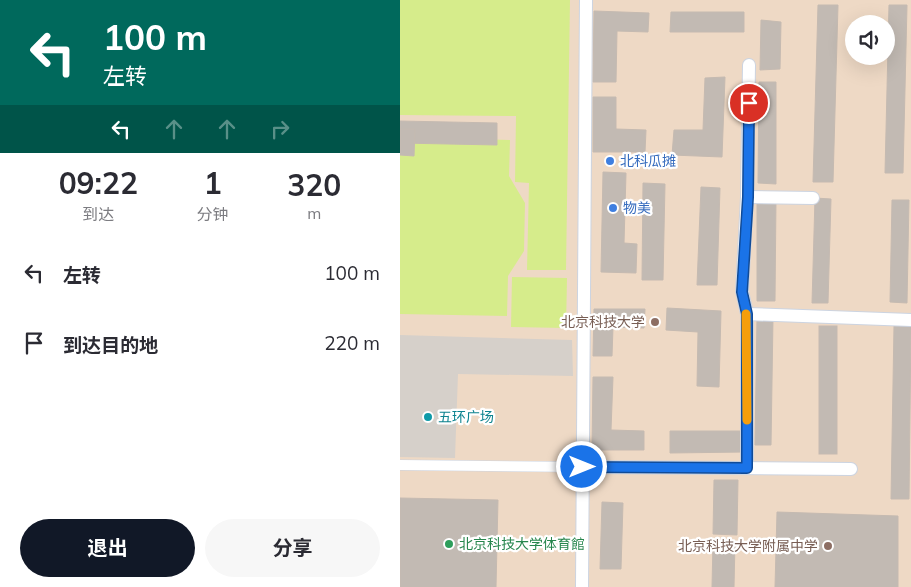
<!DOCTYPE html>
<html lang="zh">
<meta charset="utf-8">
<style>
:root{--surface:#fff;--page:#f7f7f7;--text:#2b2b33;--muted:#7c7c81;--accent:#111827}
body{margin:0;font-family:Mulish,"Noto Sans SC",sans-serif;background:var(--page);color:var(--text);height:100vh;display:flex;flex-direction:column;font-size:19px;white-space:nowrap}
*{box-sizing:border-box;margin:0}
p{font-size:16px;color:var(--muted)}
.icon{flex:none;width:28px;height:28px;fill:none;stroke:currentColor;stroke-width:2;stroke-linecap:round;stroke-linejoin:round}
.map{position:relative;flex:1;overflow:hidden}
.sheet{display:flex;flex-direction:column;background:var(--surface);width:400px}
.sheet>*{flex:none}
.guide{background:#00695c;color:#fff;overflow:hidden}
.controls{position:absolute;left:445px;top:15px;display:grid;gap:10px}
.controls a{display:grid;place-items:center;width:50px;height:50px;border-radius:50%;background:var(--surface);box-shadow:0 5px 20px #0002;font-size:25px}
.pin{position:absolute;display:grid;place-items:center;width:42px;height:42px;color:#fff;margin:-21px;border:2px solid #fff;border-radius:50%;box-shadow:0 1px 5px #0007}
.me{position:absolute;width:55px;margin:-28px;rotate:90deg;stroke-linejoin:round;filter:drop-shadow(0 0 4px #0008)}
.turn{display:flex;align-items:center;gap:18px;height:105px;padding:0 20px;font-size:22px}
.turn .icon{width:65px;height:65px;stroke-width:2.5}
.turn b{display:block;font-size:35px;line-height:42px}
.lanes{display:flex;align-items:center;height:48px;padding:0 20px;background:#0003;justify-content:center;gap:25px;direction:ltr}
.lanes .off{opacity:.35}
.eta{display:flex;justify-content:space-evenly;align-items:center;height:85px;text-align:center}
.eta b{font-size:30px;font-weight:700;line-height:35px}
.primary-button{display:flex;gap:10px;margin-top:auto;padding:10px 20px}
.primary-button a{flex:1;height:58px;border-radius:30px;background:var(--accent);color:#fff;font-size:20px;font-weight:700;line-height:58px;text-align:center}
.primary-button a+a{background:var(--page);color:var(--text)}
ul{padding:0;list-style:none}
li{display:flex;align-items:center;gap:15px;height:70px;padding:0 20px}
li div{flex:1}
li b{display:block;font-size:19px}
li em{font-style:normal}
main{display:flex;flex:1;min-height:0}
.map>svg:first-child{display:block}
</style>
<main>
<section class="sheet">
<div class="guide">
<div class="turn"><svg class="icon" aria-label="left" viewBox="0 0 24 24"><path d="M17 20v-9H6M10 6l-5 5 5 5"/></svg><div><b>100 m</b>左转</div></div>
<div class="lanes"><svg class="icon" aria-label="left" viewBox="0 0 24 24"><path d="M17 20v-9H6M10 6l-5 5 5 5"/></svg><svg class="icon off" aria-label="ahead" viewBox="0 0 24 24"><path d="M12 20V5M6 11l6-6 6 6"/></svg><svg class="icon off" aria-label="ahead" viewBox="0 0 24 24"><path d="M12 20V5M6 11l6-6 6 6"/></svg><svg class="icon off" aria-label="right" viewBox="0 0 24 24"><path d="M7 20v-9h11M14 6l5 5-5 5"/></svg></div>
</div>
<div class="eta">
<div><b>09:22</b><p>到达</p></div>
<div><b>1</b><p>分钟</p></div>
<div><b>320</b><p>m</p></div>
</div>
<ul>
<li><svg class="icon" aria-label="left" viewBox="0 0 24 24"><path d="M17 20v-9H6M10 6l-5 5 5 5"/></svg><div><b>左转</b></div><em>100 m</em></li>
<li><svg class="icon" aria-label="arrive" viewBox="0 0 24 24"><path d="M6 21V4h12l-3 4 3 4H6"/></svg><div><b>到达目的地</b></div><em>220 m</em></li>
</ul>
<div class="primary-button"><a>退出</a><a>分享</a></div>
</section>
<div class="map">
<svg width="511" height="587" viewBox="0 0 511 587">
<rect width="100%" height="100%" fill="#eaded7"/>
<path fill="#eed9c5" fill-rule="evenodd" d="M0 0H511V587H0ZM454 24H486V56H454Z"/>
<g fill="#d6ec8b">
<polygon points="0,0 170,0 166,270 127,270 129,183 115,182 116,116 0,115"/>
<polygon points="0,137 110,140 109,176 125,203 124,251 108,276 107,316 0,314"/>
<polygon points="112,277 167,278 166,328 111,327"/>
</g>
<polygon fill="#d6d0ca" points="0,335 172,340 173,376 58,374 55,458 0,457"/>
<g fill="#c2bab3" stroke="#c5bab1">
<polygon points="418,5 438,5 433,182 413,182"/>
<polygon points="489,5 507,5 503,173 485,173"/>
<polygon points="194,11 249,13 248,32 217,31 216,82 193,82"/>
<polygon points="271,12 344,12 344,32 270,32"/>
<polygon points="361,20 381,22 380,69 360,70"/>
<polygon points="325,77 322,157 272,155 274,130 303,130 305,78"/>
<polygon points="359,82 376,82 376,184 358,183"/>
<polygon points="193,97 216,97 216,129 246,130 245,152 193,152"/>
<polygon points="0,121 97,123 97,145 0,143"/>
<polygon points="0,129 15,129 14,156 0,155"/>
<polygon points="203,172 226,173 224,243 237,244 236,273 201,272"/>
<polygon points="243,183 265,184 263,280 242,280"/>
<polygon points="301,187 320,188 317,285 297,285"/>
<polygon points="357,198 376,198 375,301 357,301"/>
<polygon points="415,198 431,199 428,303 412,303"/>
<polygon points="492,200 509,200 507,303 490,302"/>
<polygon points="267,308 321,311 319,387 297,386 298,332 266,330"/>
<polygon points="194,309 245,309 244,328 213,327 212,356 193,356"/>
<polygon points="357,317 373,317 371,445 355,445"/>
<rect x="419" y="326" width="18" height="128"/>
<polygon points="494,326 511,326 509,499 491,499"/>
<polygon points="193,377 213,377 211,430 244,431 244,450 192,450"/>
<polygon points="270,431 343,431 344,452 270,453"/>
<polygon points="314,480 338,480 337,535 313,534"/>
<polygon points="0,498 98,500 96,587 0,587"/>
<polygon points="202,502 223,503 221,569 200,569"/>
<polygon points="377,512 498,516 498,587 375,587"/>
<polygon points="313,542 335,542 334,587 312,587"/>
</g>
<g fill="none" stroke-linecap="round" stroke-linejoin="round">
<g stroke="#ccd4e1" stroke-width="11">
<polyline id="pedestrian" points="0,465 182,467"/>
</g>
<g stroke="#ccd4e1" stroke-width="14">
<g id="minor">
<polyline points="347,197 413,198"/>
<polyline points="347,314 511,320"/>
<polyline points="182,467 451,469"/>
<polyline points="347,468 347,314 342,291 347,197 349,65"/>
<polyline points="182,587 186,0"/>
</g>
</g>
<use href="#pedestrian" stroke="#fff" stroke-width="10"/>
<use href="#minor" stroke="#fff" stroke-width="12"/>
</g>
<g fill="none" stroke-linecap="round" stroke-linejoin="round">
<g stroke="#114b97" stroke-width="12">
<polyline id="route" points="182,467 347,468 347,314 342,292 348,197 349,103"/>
</g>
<use href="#route" stroke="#1a73e8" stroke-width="9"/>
<polyline stroke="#f59e0b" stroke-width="9" points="346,314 347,420"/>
</g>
<g fill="#3f7fe0" stroke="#fff" stroke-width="2">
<circle cx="210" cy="161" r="5"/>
<circle cx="213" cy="208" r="5"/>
</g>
<g fill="#8d6e63" stroke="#fff" stroke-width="2">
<circle cx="255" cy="322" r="5"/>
<circle cx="428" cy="546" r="5"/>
</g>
<circle fill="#0f9aa8" stroke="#fff" stroke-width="2" cx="28" cy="417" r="5"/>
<circle fill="#2e9e5b" stroke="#fff" stroke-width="2" cx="49" cy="544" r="5"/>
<g text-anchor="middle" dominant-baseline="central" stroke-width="4.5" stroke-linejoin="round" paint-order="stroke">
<g font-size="14" fill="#366cbe" stroke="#fff" text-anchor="start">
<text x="220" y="161">北科瓜摊</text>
<text x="223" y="208">物美</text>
</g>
<g font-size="14" fill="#785e54" stroke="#fff" text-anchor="end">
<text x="245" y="322">北京科技大学</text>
<text x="418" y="546">北京科技大学附属中学</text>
</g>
<g font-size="14" fill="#0d838f" stroke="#fff" text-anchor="start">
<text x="38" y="417">五环广场</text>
</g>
<g font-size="14" fill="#27864d" stroke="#fff" text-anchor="start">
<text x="59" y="544">北京科技大学体育館</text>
</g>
</g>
</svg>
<div class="controls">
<a><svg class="icon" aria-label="sound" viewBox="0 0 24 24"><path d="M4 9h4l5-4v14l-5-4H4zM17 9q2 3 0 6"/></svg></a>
</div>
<div class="pin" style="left:349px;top:103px;background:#d93025"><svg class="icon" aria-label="arrive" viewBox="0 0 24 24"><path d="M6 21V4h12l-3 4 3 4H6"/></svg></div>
<svg class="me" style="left:182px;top:467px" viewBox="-20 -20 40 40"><circle r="17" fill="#1a73e8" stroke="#fff" stroke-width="3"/><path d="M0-11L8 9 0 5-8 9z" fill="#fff"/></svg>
</div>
</main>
